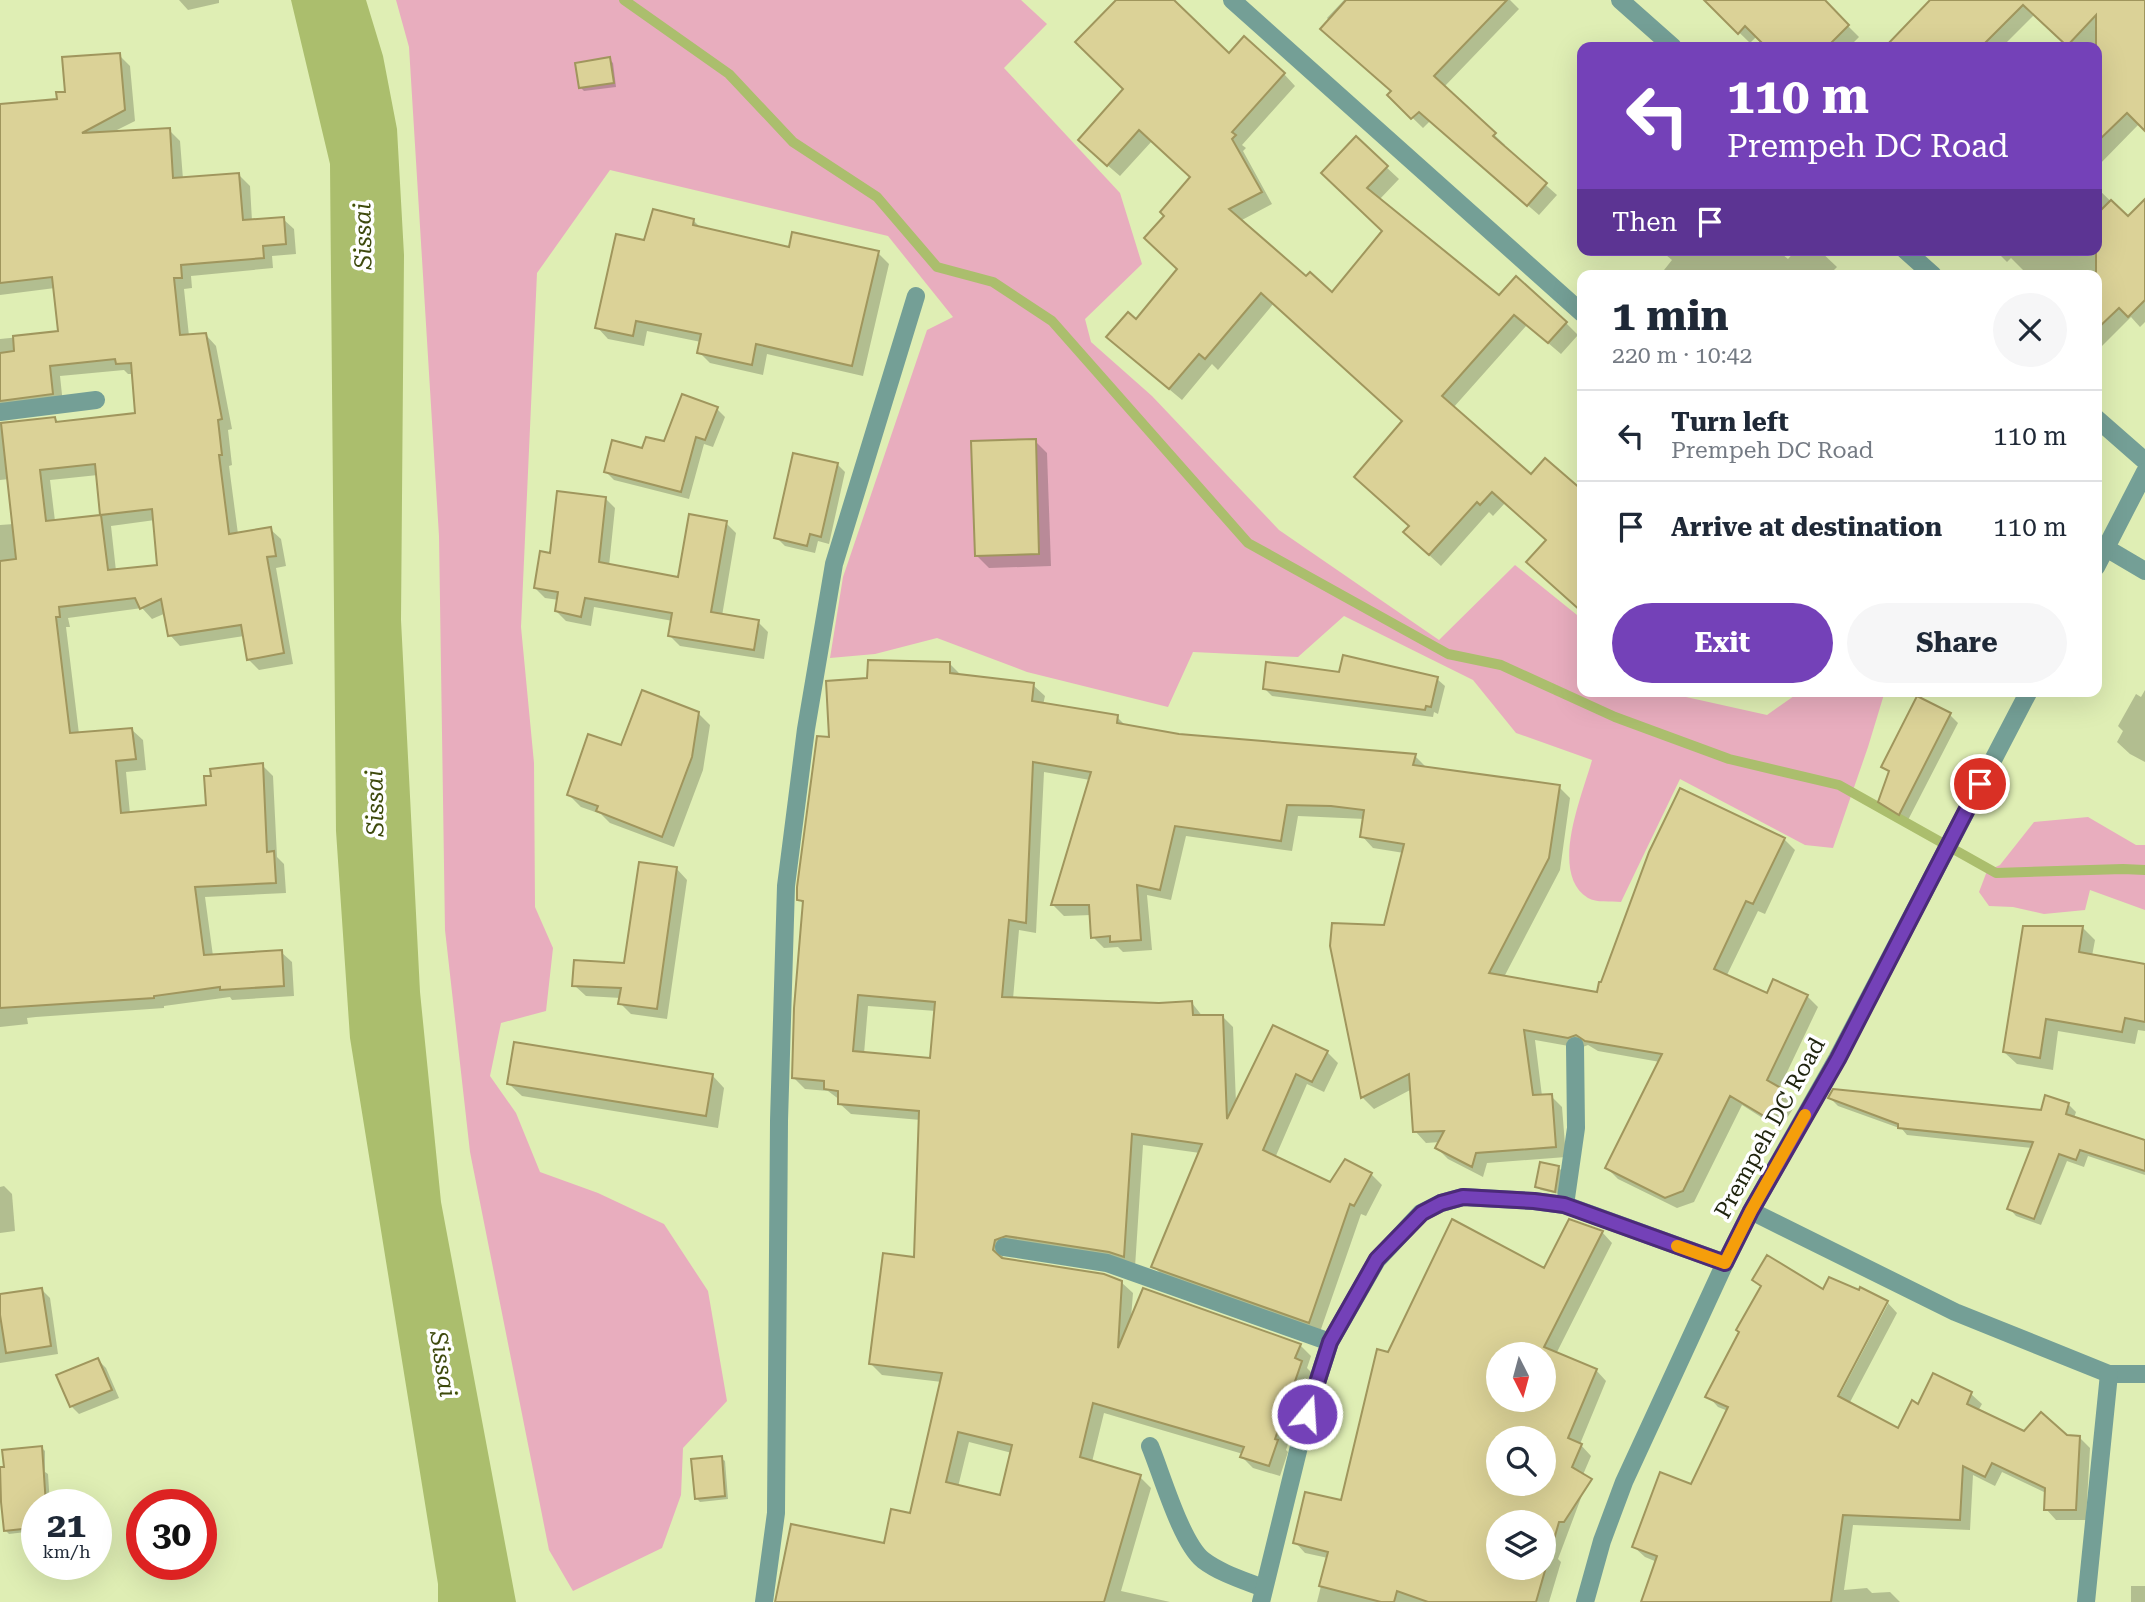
<!DOCTYPE html>
<meta charset="utf-8">
<style>
:root{--surface:#fff;--page:#f6f6f7;--text:#1f2937;--muted:#747a83;--line:#e0e1e3;--accent:#7441b8}
body{margin:0;font-family:"Roboto Serif",serif;background:var(--page);color:var(--text);height:100vh;display:flex;flex-direction:column;font-size:26px;white-space:nowrap}
*{box-sizing:border-box;margin:0}
p{font-size:23px;color:var(--muted)}
.icon{flex:none;width:38px;height:38px;fill:none;stroke:currentColor;stroke-width:2;stroke-linecap:round;stroke-linejoin:round}
.map{position:relative;flex:1;overflow:hidden}
.panel{position:absolute;left:1577px;top:270px;width:525px;height:427px;display:flex;flex-direction:column;background:var(--surface);border-radius:14px;box-shadow:0 7px 28px #0002}
.panel>*{flex:none}
.hud{position:absolute;left:1577px;top:42px;width:525px;height:214px;border-radius:14px;box-shadow:0 7px 28px #0002;background:#7441b8;color:#fff;overflow:hidden}
.needle{width:46px;rotate:174deg}
.controls{position:absolute;left:1486px;top:1342px;display:grid;gap:14px}
.controls a{display:grid;place-items:center;width:70px;height:70px;border-radius:50%;background:var(--surface);box-shadow:0 7px 28px #0002;font-size:35px}
.speed{position:absolute;left:21px;top:1489px;display:flex;gap:14px;font-size:35px;font-weight:700;text-align:center}
.speed>*{display:grid;place-content:center;width:91px;height:91px;border-radius:50%;background:var(--surface);box-shadow:0 7px 28px #0002;line-height:1}
.speed small{font-size:18px;font-weight:400}
.speed .limit{border:10px solid #d22;background:#fff;color:#111}
.pin{position:absolute;display:grid;place-items:center;width:60px;height:60px;color:#fff;margin:-30px;border:4px solid #fff;border-radius:50%;box-shadow:0 2px 7px #0007}
.me{position:absolute;width:77px;margin:-38px;rotate:18deg;stroke-linejoin:round;filter:drop-shadow(0 0 5px #0008)}
.turn{display:flex;align-items:center;gap:24px;height:147px;padding:0 35px;font-size:32px}
.turn .icon{width:91px;height:91px;stroke-width:2.5}
.turn b{display:block;font-size:49px;line-height:60px}
.then{display:flex;align-items:center;height:66px;padding:0 35px;background:#0003;gap:14px;font-size:26px}
.round{display:grid;place-items:center;flex:none;width:74px;height:74px;border-radius:37px;background:var(--page)}
.summary{display:flex;align-items:center;justify-content:space-between;height:119px;padding:0 35px}
h1{font-size:42px;font-weight:700;line-height:52px}
.cta{display:flex;gap:14px;margin-top:auto;padding:14px 35px}
.cta a{flex:1;height:80px;border-radius:42px;background:var(--accent);color:#fff;font-size:28px;font-weight:700;line-height:80px;text-align:center}
.cta a+a{background:var(--page);color:var(--text)}
ul{padding:0;list-style:none}
li{display:flex;align-items:center;gap:21px;height:91px;padding:0 35px;border-top:2px solid var(--line)}
li div{flex:1}
li b{display:block;font-size:26px}
li em{font-style:normal}
.map>svg:first-child{display:block}
</style>
<div class="map">
<svg width="2145" height="1602" viewBox="0 0 2145 1602">
<rect width="100%" height="100%" fill="#dfeeb4"/>
<g fill="#e8adbe">
<path d="M396 0H1021L1047 24 1004 68 1120 193 1142 264 1085 319 1091 342 1152 396 1279 530 1439 640 1515 565 1582 619V691H1672L1677 695 1767 715 1801 691H1885L1868 747 1833 848 1805 845 1680 779 1621 902C1611 901 1596 903 1588 898 1548 873 1583 794 1592 760L1516 733 1473 680 1344 616 1298 657 1193 652 1168 707 1027 672 937 638 875 654 830 658 843 577 927 330 953 317 888 236 610 170 537 273 521 627 534 763 535 907 553 948 546 1011 501 1023 490 1076 516 1113 540 1172 598 1193 664 1224 708 1291 727 1401 683 1448 681 1495 662 1548 573 1591 549 1550 470 1152 445 930 439 536 409 47Z"/>
<polygon points="2088,817 2136,845 2145,845 2145,910 2090,890 2085,910 2044,914 2013,907 1989,906 1979,892 1987,871 2000,865 2034,822"/>
</g>
<polygon fill="#abbe6d" points="291,0 366,0 383,56 397,129 404,255 401,620 420,992 441,1202 516,1602 438,1602 438,1584 350,1038 336,831 330,164"/>
<g fill="#0003" fill-rule="evenodd">
<polygon points="179,0 219,0 219,3 188,10"/>
<polygon points="1119,0 1172,0 1229,56 1284,74 1295,86 1242,145 1246,148 1243,151 1272,204 1240,221 1306,279 1332,294 1384,231 1324,173 1356,139 1399,179 1379,200 1500,297 1566,323 1578,335 1561,354 1527,325 1453,408 1531,476 1582,493 1582,611 1548,541 1505,503 1493,516 1489,512 1441,566 1417,544 1410,527 1404,421 1274,303 1218,370 1212,364 1182,400 1121,349 1136,321 1179,270 1166,216 1192,177 1152,141 1120,176 1092,152 1126,89"/>
<polygon points="1344,0 1510,0 1519,9 1444,87 1505,145 1503,147 1557,195 1539,215 1430,121 1423,128 1389,95 1393,92 1327,18"/>
<polygon points="1724,0 1822,0 1859,37 1849,47 1768,47 1757,36 1750,43 1715,9"/>
<polygon points="1933,0 2145,0 2145,129 2139,124 2096,168 2096,47 2070,47 2035,14 2002,47 1901,47 1894,40"/>
<path d="M119 55 130 66 135 121 111 133 169 130 180 141 183 179 239 175 250 186 252 221 283 219 294 229 296 254 272 256 273 268 191 276 192 288 184 289 189 336 206 335 216 346 232 429 228 430 232 465 229 466 238 534 270 529 281 539 286 566 276 568 293 664 259 670 248 659 244 636 180 646 170 635 166 613 152 619 142 608 68 618 70 627H66L79 734 132 730 143 740 146 770 126 772 130 814 208 807 262 765 273 776 277 857 284 864 286 893 205 897 213 956 281 952 292 962 294 996 232 1000 230 997 164 1006V1008L36 1017 27 1018 28 1024 0 1027V525L14 524 9 479 0 480V424L55 418 59 423 137 414 134 374H128L124 370 60 376 63 404 0 419V339L60 333 55 288 0 295V106L59 100ZM98 475 102 516 55 521 50 480ZM155 520 159 566 116 571 111 526Z"/>
<polygon points="609,59 613,63 616,87 584,91 580,87"/>
<polygon points="2096,187 2128,218 2145,203 2145,322 2140,327 2131,317 2101,347 2096,342 2096,275 2028,275 2011,258 2007,262 1995,250 2096,250"/>
<polygon points="693,220 702,229 790,249 878,253 889,264 863,376 767,354 763,375 710,363 699,352 701,342 647,331 644,346 608,339 597,327 646,242"/>
<polygon points="1660,250 1777,250 1788,259 1796,250 1819,250 1837,267 1829,275 1660,275 1672,260"/>
<polygon points="717,409 725,417 713,447 704,444 689,499 614,480 606,472 644,450 665,443"/>
<polygon points="1035,441 1047,453 1051,566 989,568 976,555"/>
<polygon points="837,464 845,472 829,544 818,541 815,553 785,546 776,537"/>
<polygon points="605,498 615,508 609,566 680,579 726,523 736,533 722,616 758,622 768,632 764,659 680,646 670,636 673,621 594,607 591,626 566,621 556,611 559,600 545,598 535,588 551,555"/>
<path d="M950 664 961 675 1033 685 1045 696 1043 705 1117 717 1127 727 1179 736 1415 756 1426 767 1559 787 1570 798 1560 870 1504 977 1598 994 1784 839 1795 850 1765 914 1758 911 1726 977 1768 996H1807L1818 1007 1779 1089 1796 1104 1780 1129 1742 1105 1694 1202 1677 1208 1618 1179 1607 1168 1660 1062 1598 1051 1588 1045 1580 1048 1535 1040 1542 1096H1551L1562 1107 1566 1157 1487 1163 1483 1177 1448 1159 1437 1148 1440 1142 1426 1143 1415 1131 1412 1089 1374 1109 1363 1098 1332 946 1385 927 1404 853 1373 848 1362 836 1365 819 1298 816 1292 851 1186 836 1171 900 1147 895 1152 950 1123 952 1118 947 1104 948 1093 937 1091 915 1064 916 1053 905 1090 780 1044 772 1036 933 1019 930 1013 999 1159 1004 1192 1003 1203 1017 1222 1016 1233 1027 1236 1103 1327 1052 1338 1063 1324 1092 1307 1084 1275 1158 1331 1184 1371 1174 1382 1185 1366 1216 1361 1214 1320 1332 1164 1277 1153 1266 1200 1153 1143 1145 1135 1267 1011 1247 1003 1256 1004 1260 1121 1282 1133 1293 1131 1318 1300 1345 1311 1356 1307 1368 1312 1373 1286 1450 1288 1452 1280 1476 1253 1468 1242 1457 1243 1454 1104 1413 1092 1462 1140 1477 1151 1488 1121 1591 1170 1602H776L885 1545 912 1515 942 1382 882 1375 871 1364 915 1259 921 1120 851 1114 839 1103 840 1100 828 1091 805 1089 793 1077 804 905 799 899 831 739 869 680ZM868 1006 936 1011 932 1060 864 1054ZM969 1442 1012 1453 1001 1498 958 1487Z"/>
<polygon points="1340,674 1437,679 1445,686 1438,714 1434,712 1433,717 1272,696 1265,689"/>
<polygon points="2145,690 2145,762 2130,754 2117,742 2123,731 2118,726 2136,694 2141,697"/>
<polygon points="1917,699 1950,715 1958,723 1907,822 1880,802 1890,773 1883,766"/>
<polygon points="698,713 710,725 703,770 674,847 610,823 601,814 581,807 569,795 622,747"/>
<polygon points="676,868 687,880 667,1019 631,1014 620,1003 621,998 586,996 574,985 626,965"/>
<polygon points="2083,928 2095,940 2092,956 2145,966 2145,1031 2138,1030 2135,1044 2058,1031 2053,1070 2017,1064 2004,1052"/>
<polygon points="712,1075 724,1088 718,1128 522,1096 509,1084"/>
<polygon points="1830,1098 2042,1112 2068,1104 2076,1112 2074,1118 2145,1141 2145,1175 2088,1156 2084,1167 2067,1161 2041,1225 2016,1216 2009,1208 2032,1148 1907,1135 1902,1129 1838,1106"/>
<polygon points="1558,1167 1562,1171 1559,1194 1541,1190 1537,1187"/>
<polygon points="4,1186 12,1194 15,1231 0,1233 0,1187"/>
<path d="M1602 1232 1612 1243 1557 1352 1596 1370 1606 1381 1580 1444 1591 1456 1582 1477 1587 1482 1558 1559 1561 1562 1549 1602H1317L1328 1558 1305 1553 1295 1542 1342 1503 1389 1354 1545 1270ZM1498 1354H1544V1400H1498ZM1498 1438H1544V1484H1498ZM1498 1522H1544V1568H1498Z"/>
<path d="M1755 1280 1887 1302 1897 1313 1849 1404 1899 1430 1919 1406 1971 1394 1982 1404 1978 1411 2024 1433 2079 1437 2090 1448 2086 1520H2056L2046 1509V1493L2002 1472 1995 1486 1973 1475 1970 1530 1853 1525 1844 1590 1867 1588 1872 1593 1890 1592 1900 1602H1643L1657 1562 1645 1557 1634 1547 1692 1486 1728 1411 1718 1407 1708 1396 1762 1288ZM1884 1304H1888L1835 1404 1832 1403Z"/>
<polygon points="42,1290 50,1298 58,1354 0,1363 0,1296"/>
<polygon points="98,1360 106,1368 119,1398 79,1414 71,1406"/>
<polygon points="41,1447 45,1451 45,1472 48,1474 50,1505 37,1505 37,1526 34,1526 34,1531 9,1534 5,1530"/>
<polygon points="721,1458 725,1461 728,1499 700,1502 696,1498"/>
<rect x="2131" y="1586" width="14" height="16"/>
</g>
<g fill="none" stroke-linecap="round" stroke-linejoin="round">
<polyline stroke="#abbe6d" stroke-width="10" points="624,0 729,74 793,142 877,197 937,267 993,282 1052,321 1248,543 1448,654 1501,665 1615,717 1729,759 1839,785 1996,873 2123,869 2145,870"/>
</g>
<g fill="#dbd297" stroke="#a0965d" stroke-width="2" fill-rule="evenodd">
<polygon points="1116,0 1174,0 1229,53 1244,36 1285,73 1232,132 1236,135 1232,139 1262,192 1229,209 1306,276 1310,272 1332,292 1382,231 1321,173 1356,136 1388,166 1367,188 1499,295 1516,276 1567,322 1548,343 1514,315 1442,396 1531,474 1545,458 1582,490 1582,612 1526,562 1546,540 1492,492 1480,505 1477,502 1429,555 1403,532 1409,526 1354,477 1402,421 1261,293 1205,359 1199,354 1169,389 1106,337 1128,312 1136,319 1177,269 1144,238 1164,216 1160,212 1190,177 1139,130 1107,166 1078,140 1123,89 1075,42"/>
<polygon points="1346,0 1507,0 1434,76 1496,133 1493,136 1547,183 1527,206 1419,112 1411,119 1387,95 1391,91 1320,29"/>
<polygon points="1704,0 1825,0 1849,25 1827,47 1766,47 1745,26 1738,34"/>
<polygon points="1930,0 2145,0 2145,131 2127,113 2096,143 2096,15 2067,46 2023,5 1981,47 1885,47"/>
<path d="M120 53 125 110 82 133 170 128 173 178 239 173 243 220 284 217 286 244 263 246 264 258 181 265 182 278H174L180 335 206 333 222 419 218 420 222 455H219L229 534 271 527 276 556 267 557 284 653 247 660 241 625 168 636 161 599 140 609 135 598 59 607 60 617H56L70 733 132 728 136 759 116 761 121 813 206 805 204 776H211L210 769 263 763 267 852 274 851 276 883 195 887 204 955 282 950 284 986 220 990V987L154 996V998L0 1008V561L16 559 1 423 55 417 56 422 135 413 131 363 116 364 115 359 50 366 53 394 0 401V353L14 351 13 336 58 331 52 277 0 283V104L57 99 56 92H65L62 57ZM95 464 100 515 46 521 40 470ZM152 509 157 565 108 570 101 515Z"/>
<polygon points="610,57 614,83 579,88 575,63"/>
<polygon points="2145,199 2145,300 2128,317 2119,308 2096,330 2096,215 2111,200 2128,216"/>
<polygon points="653,209 694,219 693,225 789,247 792,232 879,251 852,366 756,344 752,365 697,353 701,334 636,321 633,336 595,328 616,234 644,240"/>
<polygon points="682,394 718,407 705,440 696,437 681,492 604,472 612,440 642,448 646,437 664,441"/>
<polygon points="1036,439 1039,554 975,556 971,441"/>
<polygon points="793,453 838,463 821,537 810,534 807,546 774,538"/>
<polygon points="557,491 606,497 599,562 678,577 689,514 727,521 711,612 759,620 754,650 668,636 672,613 585,598 581,617 555,611 558,592 534,588 540,551 550,553"/>
<polygon points="1343,655 1438,677 1431,707 1426,706 1425,710 1263,689 1266,662 1339,672"/>
<path d="M868 660 950 662V673L1034 683 1032 701 1118 715 1117 723 1179 734 1416 754 1413 765 1560 785 1549 858 1489 973 1597 992 1599 982H1601L1649 852 1680 788 1785 838 1753 904 1746 901 1714 969 1767 993 1773 979 1808 995 1767 1080 1786 1091 1769 1119 1730 1096 1683 1191 1665 1198 1605 1168 1662 1054 1585 1041 1576 1035 1568 1038 1524 1030 1533 1095 1552 1094 1556 1147 1476 1153 1472 1167 1435 1148 1444 1131 1413 1132 1409 1074 1361 1098 1330 946 1332 923 1384 925 1404 844 1360 837 1364 810 1331 806 1287 805 1281 841 1175 826 1160 890 1137 885 1141 940 1110 942V936L1091 938 1089 905H1051L1091 772 1033 762 1026 923 1009 920 1002 997 1159 1003 1192 1001 1193 1015H1223L1227 1119 1273 1025 1328 1051 1312 1082 1296 1074 1263 1150 1330 1182 1345 1159 1372 1173 1354 1206 1350 1204 1309 1323 1151 1267 1202 1144 1132 1134 1124 1257 1109 1252 1006 1236 995 1240 993 1250 1002 1258 1104 1274 1122 1281 1118 1348 1143 1288 1301 1344 1295 1358 1302 1361 1275 1439 1278 1440 1269 1466 1240 1457 1244 1447 1093 1403 1080 1457 1141 1475 1104 1602H775L791 1524 884 1543 891 1509 910 1513 942 1373 869 1364 883 1253 914 1257 919 1111 838 1104V1091L824 1089V1081L792 1078 794 1008 803 901 797 900V887L817 736 829 737 826 681 867 678ZM858 995 935 1002 930 1058 853 1051ZM958 1432 1012 1445 1000 1495 946 1482Z"/>
<polygon points="642,690 699,712 692,757 662,837 596,811 598,806 567,795 588,734 621,745"/>
<polygon points="1917,696 1951,713 1899,815 1878,802 1889,771 1881,767"/>
<polygon points="639,862 677,867 657,1009 618,1004 621,988 572,986 574,960 624,963"/>
<polygon points="2023,926 2083,926 2079,952 2145,964 2145,1022 2125,1018 2122,1032 2046,1019 2040,1058 2003,1052"/>
<polygon points="514,1042 713,1074 706,1116 507,1084"/>
<polygon points="1833,1089 2041,1110 2045,1095 2069,1103 2066,1114 2145,1140 2145,1171 2080,1150 2076,1160 2059,1154 2034,1219 2007,1209 2033,1142 1898,1128 1898,1124 1828,1098"/>
<polygon points="1540,1162 1559,1166 1555,1192 1535,1187"/>
<path d="M1452 1219 1544 1268 1569 1219 1603 1231 1544 1347 1597 1369 1568 1438 1582 1444 1572 1467 1592 1479 1564 1522H1559L1536 1602H1428L1397 1591 1394 1602H1381L1319 1586 1328 1552 1293 1543 1305 1492 1341 1500 1377 1349 1388 1352ZM1498 1354H1544V1400H1498ZM1498 1438H1544V1484H1498ZM1498 1522H1544V1568H1498Z"/>
<polygon points="1767,1255 1823,1289 1829,1277 1859,1290 1860,1287 1888,1301 1838,1396 1898,1428 1912,1400 1918,1404 1933,1373 1972,1392 1967,1404 2024,1431 2041,1412 2067,1435 2080,1436 2076,1510 2044,1510 2045,1488 1992,1463 1985,1477 1963,1466 1960,1520 1843,1515 1831,1602 1641,1602 1657,1556 1632,1547 1660,1472 1691,1484 1728,1407 1705,1397 1739,1332 1736,1330 1761,1286 1752,1280"/>
<polygon points="42,1288 51,1346 6,1353 0,1315 0,1294"/>
<polygon points="98,1358 112,1390 70,1407 56,1375"/>
<polygon points="42,1446 46,1505 37,1505 37,1522 31,1523 32,1528 4,1531 1,1502 0,1467 4,1467 2,1450"/>
<polygon points="722,1456 725,1496 695,1499 691,1459"/>
</g>
<g fill="none" stroke-linecap="round" stroke-linejoin="round">
<g stroke="#749f96" stroke-width="18">
<polyline points="1232,0 1582,313"/>
<polyline points="1620,0 1673,47"/>
<polyline points="1905,250 1933,275"/>
<polyline points="0,412 96,400"/>
<polyline points="2096,418 2145,461"/>
<polyline points="2106,548 2145,571"/>
<polyline points="2096,567 2145,472"/>
<polyline points="1565,1205 1576,1128 1575,1046"/>
<polyline points="1751,1211 1955,1312 2109,1374 2145,1374"/>
<polyline points="1004,1247 1107,1263 1330,1342"/>
<path d="M1150 1446C1162 1475 1181 1542 1203 1560 1220 1573 1243 1580 1263 1588"/>
<polyline points="764,1602 776,1513 779,1121 786,886 806,729 834,564 916,296"/>
<polyline points="1261,1602 1307,1414 1330,1342 1377,1260 1421,1213 1441,1203 1463,1197 1534,1201 1565,1205 1725,1263"/>
<polyline points="1585,1602 1602,1541 1624,1482 1725,1263 1751,1211 1837,1059 2029,691"/>
<polyline points="2086,1602 2109,1374"/>
</g>
</g>
<g fill="none" stroke-linecap="round" stroke-linejoin="round">
<g stroke="#4b2a78" stroke-width="18">
<polyline id="route" points="1307,1414 1330,1342 1377,1259 1422,1213 1441,1203 1463,1197 1534,1201 1564,1205 1725,1263 1751,1211 1838,1059 1980,784"/>
</g>
<use href="#route" stroke="#7441b8" stroke-width="12"/>
<polyline stroke="#f59e0b" stroke-width="12" points="1677,1246 1725,1263 1751,1211 1805,1115"/>
</g>
<g text-anchor="middle" dominant-baseline="central" stroke-width="7" stroke-linejoin="round" paint-order="stroke">
<g font-size="23" fill="#1e230d" stroke="#fff">
<text transform="translate(1770 1128) rotate(-61)">Prempeh DC Road</text>
</g>
<g font-size="24" font-style="italic" fill="#3e4a0d" stroke="#fff">
<text transform="translate(363 236) rotate(-91)">Sissai</text>
<text transform="translate(375 803) rotate(-91)">Sissai</text>
<text transform="translate(443 1364) rotate(81)">Sissai</text>
</g>
</g>
</svg>
<div class="controls">
<a><svg class="needle" viewBox="-14 -14 28 28"><path d="M0-13l5 13h-10z" fill="#e53935"/><path d="M0 13l5-13h-10z" fill="#747a83"/></svg></a>
<a><svg class="icon" aria-label="search" viewBox="0 0 24 24"><circle cx="10" cy="10" r="6"/><path d="M15 15l6 6"/></svg></a>
<a><svg class="icon" aria-label="layers" viewBox="0 0 24 24"><path d="M12 4l9 5-9 5-9-5zM3 14l9 5 9-5"/></svg></a>
</div>
<div class="speed"><div>21<small>km/h</small></div><div class="limit">30</div></div>
<div class="pin" style="left:1980px;top:784px;background:#d93025"><svg class="icon" aria-label="arrive" viewBox="0 0 24 24"><path d="M6 21V4h12l-3 4 3 4H6"/></svg></div>
<svg class="me" style="left:1307px;top:1414px" viewBox="-20 -20 40 40"><circle r="17" fill="#7441b8" stroke="#fff" stroke-width="3"/><path d="M0-11L8 9 0 5-8 9z" fill="#fff"/></svg>
<div class="hud">
<div class="turn"><svg class="icon" aria-label="left" viewBox="0 0 24 24"><path d="M17 20v-9H6M10 6l-5 5 5 5"/></svg><div><b>110 m</b>Prempeh DC Road</div></div>
<div class="then">Then<svg class="icon" aria-label="arrive" viewBox="0 0 24 24"><path d="M6 21V4h12l-3 4 3 4H6"/></svg></div>
</div>
<section class="panel">
<div class="summary"><div><h1>1 min</h1><p>220 m · 10:42</p></div><a class="round"><svg class="icon" aria-label="close" viewBox="0 0 24 24"><path d="M6 6l12 12M18 6L6 18"/></svg></a></div>
<ul>
<li><svg class="icon" aria-label="left" viewBox="0 0 24 24"><path d="M17 20v-9H6M10 6l-5 5 5 5"/></svg><div><b>Turn left</b><p>Prempeh DC Road</p></div><em>110 m</em></li>
<li><svg class="icon" aria-label="arrive" viewBox="0 0 24 24"><path d="M6 21V4h12l-3 4 3 4H6"/></svg><div><b>Arrive at destination</b></div><em>110 m</em></li>
</ul>
<div class="cta"><a>Exit</a><a>Share</a></div>
</section>
</div>
